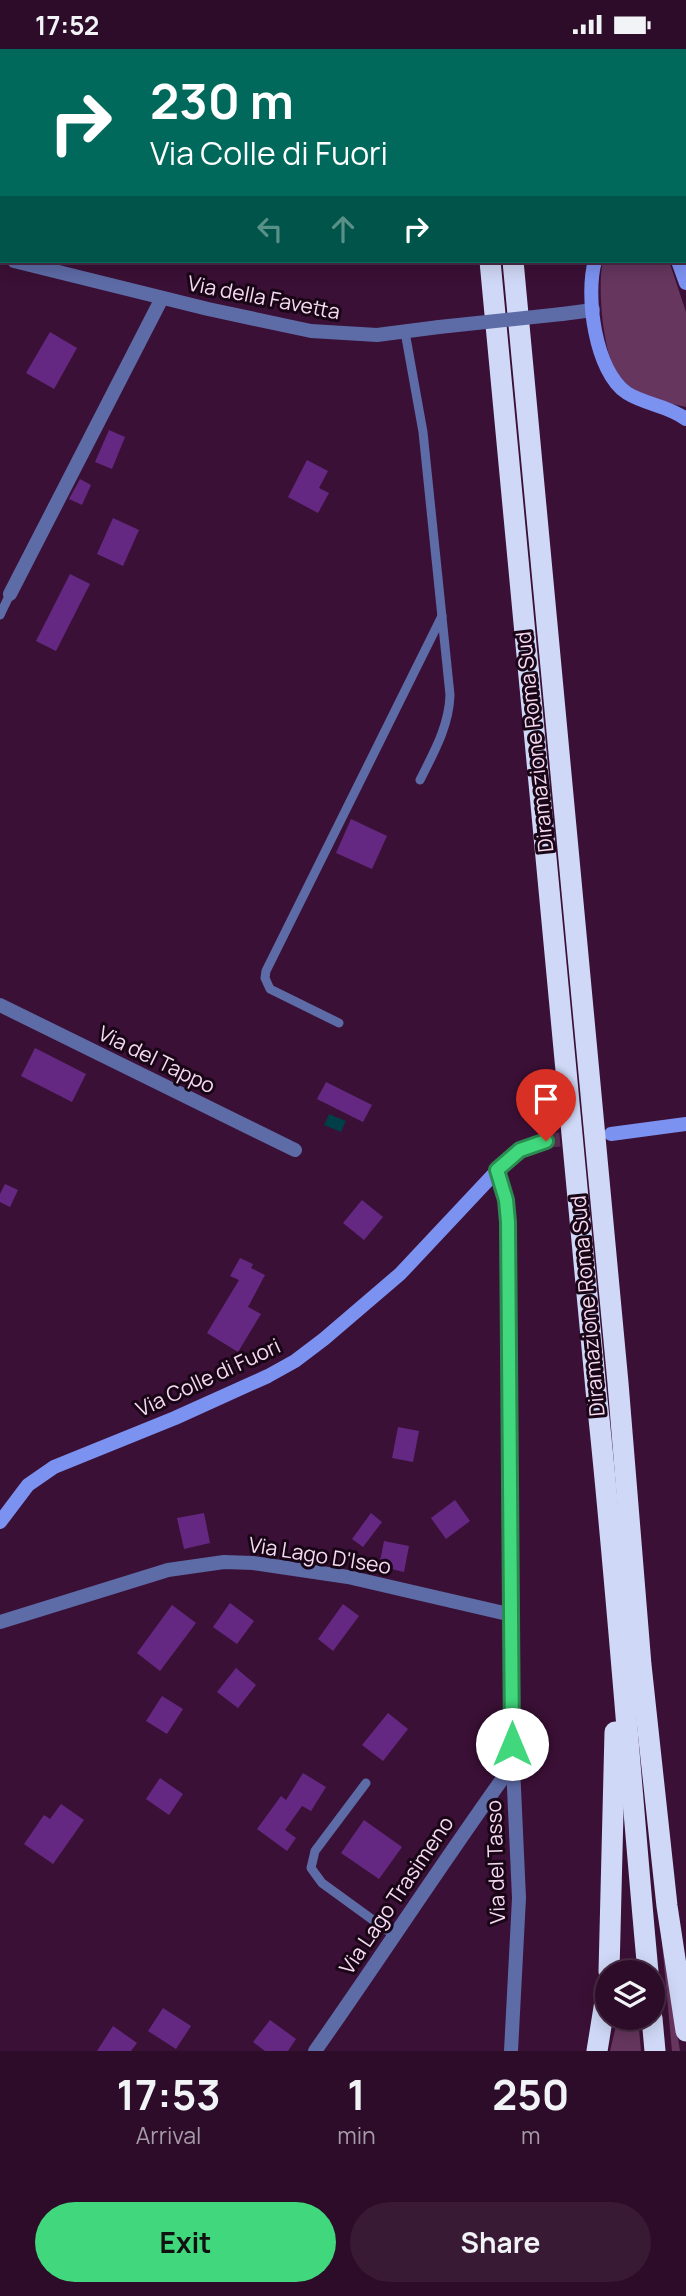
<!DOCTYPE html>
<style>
:root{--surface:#2c0c28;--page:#381a34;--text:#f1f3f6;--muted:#a69ba8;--line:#482c45;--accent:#41d77c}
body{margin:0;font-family:Manrope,sans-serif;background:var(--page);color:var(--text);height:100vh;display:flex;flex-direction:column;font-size:26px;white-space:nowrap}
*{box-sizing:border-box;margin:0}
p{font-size:23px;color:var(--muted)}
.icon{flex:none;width:38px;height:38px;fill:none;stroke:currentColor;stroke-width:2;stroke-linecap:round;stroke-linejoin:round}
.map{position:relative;height:2002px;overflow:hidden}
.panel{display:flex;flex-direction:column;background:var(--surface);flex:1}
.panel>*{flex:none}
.banner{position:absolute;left:0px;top:0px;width:686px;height:214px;box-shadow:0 4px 18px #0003,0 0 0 2px var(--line);background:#00695c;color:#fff;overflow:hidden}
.tools{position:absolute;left:595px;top:1911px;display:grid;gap:14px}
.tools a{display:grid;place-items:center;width:70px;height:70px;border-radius:50%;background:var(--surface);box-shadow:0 4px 18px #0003,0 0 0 2px var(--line);font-size:35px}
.pin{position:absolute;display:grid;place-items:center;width:60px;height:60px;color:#fff;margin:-72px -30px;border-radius:50% 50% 50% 0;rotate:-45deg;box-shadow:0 0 7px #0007}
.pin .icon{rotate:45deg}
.me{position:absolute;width:77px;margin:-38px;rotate:0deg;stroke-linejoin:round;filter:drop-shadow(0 0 5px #0008)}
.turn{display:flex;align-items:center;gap:24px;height:147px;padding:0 35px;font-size:32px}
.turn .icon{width:91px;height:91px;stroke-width:2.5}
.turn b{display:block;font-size:49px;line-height:60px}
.lanes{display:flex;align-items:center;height:66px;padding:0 35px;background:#0003;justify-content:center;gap:35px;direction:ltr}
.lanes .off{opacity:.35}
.eta{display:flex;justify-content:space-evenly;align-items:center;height:119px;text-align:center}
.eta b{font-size:42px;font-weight:700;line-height:49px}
.cta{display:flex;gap:14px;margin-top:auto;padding:14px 35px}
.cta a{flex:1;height:80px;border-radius:42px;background:var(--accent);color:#111;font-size:28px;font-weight:700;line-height:80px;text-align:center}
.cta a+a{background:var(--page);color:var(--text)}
.status{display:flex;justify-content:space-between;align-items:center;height:49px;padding:0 35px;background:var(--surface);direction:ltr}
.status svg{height:19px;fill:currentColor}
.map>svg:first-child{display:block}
</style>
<div class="status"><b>17:52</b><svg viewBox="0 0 49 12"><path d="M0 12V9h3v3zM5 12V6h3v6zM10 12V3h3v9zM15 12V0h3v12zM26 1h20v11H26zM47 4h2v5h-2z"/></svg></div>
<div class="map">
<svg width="686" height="2002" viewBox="0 0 686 2002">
<rect width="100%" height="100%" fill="#3b1036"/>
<g fill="#66365f">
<path d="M603 212H669L686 263V358C663 353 634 346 619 327 603 309 597 235 603 212Z"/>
<polygon points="660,1872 680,2002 672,2002"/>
<polygon points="618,1969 638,1969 641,2002 610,2002"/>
</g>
<polygon fill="#003e48" points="329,1065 346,1072 341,1083 324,1076"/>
<g fill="#642882">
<polygon points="50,283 77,299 54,340 26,324"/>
<polygon points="109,381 125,388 112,420 95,413"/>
<polygon points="307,411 328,422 319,439 329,444 318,464 288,448"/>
<polygon points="80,430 91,436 82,456 69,450"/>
<polygon points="113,469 139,481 123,517 97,505"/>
<polygon points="70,525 90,535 56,602 36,592"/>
<polygon points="351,770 387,787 372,820 336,804"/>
<polygon points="35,999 86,1025 72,1053 21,1027"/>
<polygon points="326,1033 372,1056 363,1073 317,1050"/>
<polygon points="5,1135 18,1141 10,1158 0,1153 0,1145"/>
<polygon points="362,1151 383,1168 364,1191 343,1174"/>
<polygon points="240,1209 253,1215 251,1219 265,1226 248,1258 261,1265 238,1303 207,1284 239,1231 230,1227"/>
<polygon points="398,1378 419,1382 413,1413 392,1409"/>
<polygon points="455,1451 470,1472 446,1490 431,1469"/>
<polygon points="204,1464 210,1494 184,1500 177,1469"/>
<polygon points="371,1464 382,1473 363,1498 352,1490"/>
<polygon points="384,1492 409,1497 404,1523 379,1517"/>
<polygon points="230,1554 254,1572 237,1595 213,1578"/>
<polygon points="343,1555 359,1567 333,1602 318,1590"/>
<polygon points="172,1556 196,1574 160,1622 137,1604"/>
<polygon points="236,1619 256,1636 238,1659 217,1643"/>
<polygon points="162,1647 183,1660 167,1685 146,1672"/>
<polygon points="388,1664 408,1680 383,1712 362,1696"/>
<polygon points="303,1724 326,1738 311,1762 302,1757 285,1781 296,1789 287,1802 257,1780 281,1747 286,1751"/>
<polygon points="160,1729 183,1745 169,1766 146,1750"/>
<polygon points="61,1755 84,1771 53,1815 24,1795 44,1766 50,1770"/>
<polygon points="364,1771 402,1798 379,1830 341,1804"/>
<polygon points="163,1959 191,1977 176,2000 148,1982"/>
<polygon points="270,1971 296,1990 288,2002 265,2002 253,1993"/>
<polygon points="113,1977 137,1994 131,2002 97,2002"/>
</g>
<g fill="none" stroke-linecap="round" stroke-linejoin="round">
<polyline stroke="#572e52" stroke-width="14" stroke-dasharray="14 7" stroke-linecap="butt" points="546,1092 603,1086"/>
<g stroke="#5d6ba6" stroke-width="9">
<polyline points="117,0 120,2"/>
<polyline points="71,2 72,0"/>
<polyline points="0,143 2,140"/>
<path d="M405 283 423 383 450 646C449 677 434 703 420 731"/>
<polyline points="0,566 10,545"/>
<polyline points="339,974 270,940 265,929 266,922 442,567"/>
<polyline points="366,1734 315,1802 311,1819 322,1834 395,1887"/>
</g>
<g stroke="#5d6ba6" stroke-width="14">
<polyline points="0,208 2,209"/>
<polyline points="14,212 208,260 311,282 377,286 439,278"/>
<polyline points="562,265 593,261"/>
<polyline points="10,545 162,249"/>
<polyline points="0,956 295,1101"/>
<polyline points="497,1121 506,1151 508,1173 512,1695 519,1849 511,2002"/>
<polyline points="0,1573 168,1521 224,1513 253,1514 348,1528 512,1566"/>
<path d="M315 2002C382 1907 445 1809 513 1715"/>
</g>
<g stroke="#7c92f1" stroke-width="14">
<polyline points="684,43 686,40"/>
<path d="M595 212C585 246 595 323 627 344 646 356 667 356 686 370"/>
<polyline points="678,212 686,234"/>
<polyline points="611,1085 686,1075"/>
<polyline points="0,1473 28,1436 54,1418 175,1369 268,1327 295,1312 324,1290 400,1225 507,1111 528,1098 546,1092"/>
</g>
<g stroke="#cfd8f6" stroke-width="21">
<polyline points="470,0 470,2"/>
<polyline points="494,0 494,2"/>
<path d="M490 212 596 1341C617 1535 630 1729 648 1923"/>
<polyline points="513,212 618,1334 641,1616 667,1857 686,1982"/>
<polyline points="609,1923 615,1683"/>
<polyline points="652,1969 655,2002"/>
<polyline points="597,2002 607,1940"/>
</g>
<polyline stroke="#5d6ba6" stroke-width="14" points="439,278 562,265"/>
</g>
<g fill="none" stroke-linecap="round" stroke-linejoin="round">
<g stroke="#2a8c51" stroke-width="18">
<polyline id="route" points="512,1695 508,1173 506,1151 497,1121 520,1101 546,1092"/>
</g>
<use href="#route" stroke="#41d77c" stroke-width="12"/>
</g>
<g text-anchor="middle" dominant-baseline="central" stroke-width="6" stroke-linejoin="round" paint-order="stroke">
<g font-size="21" fill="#f6daf1" stroke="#180616">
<text transform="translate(264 248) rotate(11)">Via della Favetta</text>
<text transform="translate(534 693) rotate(-96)">Diramazione Roma Sud</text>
<text transform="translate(157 1010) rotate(26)">Via del Tappo</text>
<text transform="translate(587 1257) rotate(-95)">Diramazione Roma Sud</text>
<text transform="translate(208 1328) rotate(-25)">Via Colle di Fuori</text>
<text transform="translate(320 1506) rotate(9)">Via Lago D'Iseo</text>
<text transform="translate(495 1813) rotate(-92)">Via del Tasso</text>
<text transform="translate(396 1846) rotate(-56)">Via Lago Trasimeno</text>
</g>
</g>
</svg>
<div class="tools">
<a><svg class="icon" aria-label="layers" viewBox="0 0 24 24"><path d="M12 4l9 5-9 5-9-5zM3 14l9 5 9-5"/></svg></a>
</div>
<div class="pin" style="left:546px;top:1092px;background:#d93025"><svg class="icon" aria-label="arrive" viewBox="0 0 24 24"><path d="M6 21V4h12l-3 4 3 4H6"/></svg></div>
<svg class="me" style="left:512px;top:1695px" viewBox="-20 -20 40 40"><circle r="19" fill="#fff"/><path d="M0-13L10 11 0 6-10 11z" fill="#41d77c"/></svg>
<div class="banner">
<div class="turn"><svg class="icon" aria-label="right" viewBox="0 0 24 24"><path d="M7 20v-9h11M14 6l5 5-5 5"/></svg><div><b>230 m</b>Via Colle di Fuori</div></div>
<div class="lanes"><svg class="icon off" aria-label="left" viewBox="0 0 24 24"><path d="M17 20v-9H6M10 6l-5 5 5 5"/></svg><svg class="icon off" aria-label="ahead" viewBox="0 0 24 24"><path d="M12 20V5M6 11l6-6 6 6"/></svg><svg class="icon" aria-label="right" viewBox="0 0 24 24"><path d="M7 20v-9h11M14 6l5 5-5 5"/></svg></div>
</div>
</div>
<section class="panel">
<div class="eta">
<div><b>17:53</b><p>Arrival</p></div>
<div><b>1</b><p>min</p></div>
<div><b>250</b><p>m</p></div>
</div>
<div class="cta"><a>Exit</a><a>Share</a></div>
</section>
